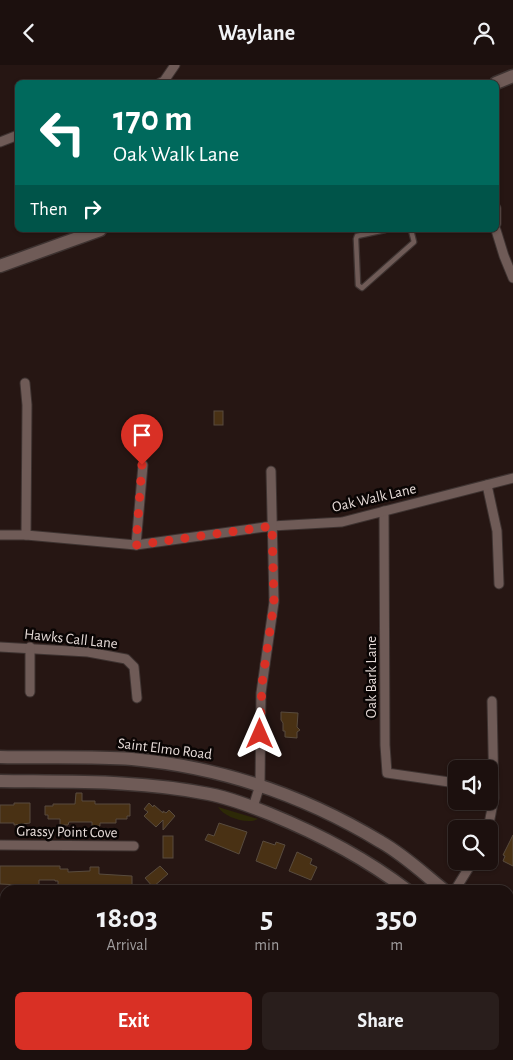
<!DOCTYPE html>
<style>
:root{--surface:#1c100e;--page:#291e1c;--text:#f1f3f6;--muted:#a09d9e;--line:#3a302e;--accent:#d93025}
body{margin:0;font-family:"Alegreya Sans",sans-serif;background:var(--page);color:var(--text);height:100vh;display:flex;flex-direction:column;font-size:19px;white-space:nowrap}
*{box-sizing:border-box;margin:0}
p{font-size:16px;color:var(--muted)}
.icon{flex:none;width:28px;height:28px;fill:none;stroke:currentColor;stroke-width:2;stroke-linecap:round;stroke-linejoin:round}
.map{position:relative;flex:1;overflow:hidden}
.drawer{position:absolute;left:0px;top:820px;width:514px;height:175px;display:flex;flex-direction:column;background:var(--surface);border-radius:15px 15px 0 0;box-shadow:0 1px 4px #0004,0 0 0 1px var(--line)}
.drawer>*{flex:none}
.top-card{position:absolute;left:15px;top:15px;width:484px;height:152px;border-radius:8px;box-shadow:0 1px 4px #0004,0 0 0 1px var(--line);background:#00695c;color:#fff;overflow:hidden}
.fabs{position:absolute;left:448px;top:695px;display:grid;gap:10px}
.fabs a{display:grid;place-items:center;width:50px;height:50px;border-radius:8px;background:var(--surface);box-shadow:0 1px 4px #0004,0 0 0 1px var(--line);font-size:25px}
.pin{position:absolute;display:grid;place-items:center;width:42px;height:42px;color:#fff;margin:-51px -21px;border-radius:50% 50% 50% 0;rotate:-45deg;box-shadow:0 0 5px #0007}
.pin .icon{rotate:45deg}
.me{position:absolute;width:55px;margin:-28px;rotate:0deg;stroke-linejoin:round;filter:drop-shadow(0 0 4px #0008)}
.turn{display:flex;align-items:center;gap:18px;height:105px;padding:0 15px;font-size:22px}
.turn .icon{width:65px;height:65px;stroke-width:2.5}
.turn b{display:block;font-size:35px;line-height:42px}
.then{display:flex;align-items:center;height:48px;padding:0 15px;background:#0003;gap:10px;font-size:19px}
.eta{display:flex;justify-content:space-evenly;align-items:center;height:85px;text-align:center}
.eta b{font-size:30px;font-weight:700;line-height:35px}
.primary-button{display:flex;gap:10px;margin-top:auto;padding:10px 15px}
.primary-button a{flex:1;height:58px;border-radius:8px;background:var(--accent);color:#fff;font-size:20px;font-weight:700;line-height:58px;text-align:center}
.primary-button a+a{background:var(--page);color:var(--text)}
header{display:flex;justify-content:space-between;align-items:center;height:65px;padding:0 15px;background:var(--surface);font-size:22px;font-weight:700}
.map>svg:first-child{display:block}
</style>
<header><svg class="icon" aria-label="back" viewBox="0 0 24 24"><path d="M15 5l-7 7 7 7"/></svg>Waylane<svg class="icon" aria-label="person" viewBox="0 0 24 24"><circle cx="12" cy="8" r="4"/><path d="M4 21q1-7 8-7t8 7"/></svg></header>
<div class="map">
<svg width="513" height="995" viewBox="0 0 513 995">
<rect width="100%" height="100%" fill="#261613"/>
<path fill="#2d2907" d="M218 742 258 754C247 760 224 752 218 742Z"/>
<g fill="#493114" stroke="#584b3e">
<rect x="214" y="346" width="9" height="14"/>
<polygon points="281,647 298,648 297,662 300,665 297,667 297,673 285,672 285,666 283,666 283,658 281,655"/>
<polygon points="76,728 82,728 82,736 95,736 95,739 130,739 130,751 127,751 127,754 116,754 116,758 100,758 100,761 92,761 92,757 69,757 68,760 60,760 60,754 48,754 48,750 45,750 45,741 53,741 53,739 75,739"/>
<polygon points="14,738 30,738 30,758 14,760 14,758 0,758 0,740 14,740"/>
<polygon points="149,738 153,742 154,740 163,748 163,746 166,748 169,745 175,751 163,765 163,755 156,762 144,751 148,747 144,744"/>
<polygon points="219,758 247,767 239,789 205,775 208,769 214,771"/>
<polygon points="513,770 513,801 503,796 505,791 503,790"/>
<rect x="163" y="771" width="10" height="22"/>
<polygon points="263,776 275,780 276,777 285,780 276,804 256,796"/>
<polygon points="297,787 312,794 310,799 317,802 311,815 289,806"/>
<polygon points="0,801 60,801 60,804 68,804 68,807 90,806 90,802 99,802 99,809 132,811 132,825 112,825 110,823 92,822 58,823 58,816 55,816 55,815 39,815 39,821 0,819"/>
<polygon points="160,801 168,809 153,822 145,813"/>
</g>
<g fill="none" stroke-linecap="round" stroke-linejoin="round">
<g stroke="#3e3331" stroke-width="7">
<polyline id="lane" points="385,165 357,171 356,174 358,220 362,223 414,177 411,165"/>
</g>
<g stroke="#3e3331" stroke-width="11">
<g id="street">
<polyline points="160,18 164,16 175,0"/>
<polyline points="0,77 18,70"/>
<polyline points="496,143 496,159"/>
<polyline points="496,165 504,191 513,213"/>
<polyline points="25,318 27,340 26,470"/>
<polyline points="487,420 497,466 499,519"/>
<polyline points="384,446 385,680 387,708 456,718"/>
<polyline points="0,470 26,470 136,480 272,461 342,457 513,413"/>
<polyline points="136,480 143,400"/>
<polyline points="0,582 88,587 126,594 134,602 137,633"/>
<polyline points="30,627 30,582"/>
<polyline points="253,742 260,720 261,628 274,537 271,406"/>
<polyline points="488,764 494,733 492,636"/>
<polyline points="0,780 134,781"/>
<polyline points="455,825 473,796"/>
<polyline points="0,890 5,890"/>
<polyline points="509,983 513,973"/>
<polyline points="276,990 276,995"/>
<polyline points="385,995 386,990"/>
<polyline points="503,995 506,990"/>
</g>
</g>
<g stroke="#3e3331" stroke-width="15">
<g id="secondary">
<polyline points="496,18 513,11"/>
<polyline points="0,201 100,165"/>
<path d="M0 692C44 693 89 691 132 694 221 702 305 731 381 777 404 790 424 809 444 825"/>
<path d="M0 716C70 717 140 715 209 729 230 733 250 741 270 749 319 769 365 793 407 825"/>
<polyline points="509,879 513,883"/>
<polyline points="509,911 513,915"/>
</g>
</g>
<use href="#lane" stroke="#6f5b57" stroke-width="4.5"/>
<use href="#street" stroke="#6f5b57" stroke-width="9"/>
<use href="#secondary" stroke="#6f5b57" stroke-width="12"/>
</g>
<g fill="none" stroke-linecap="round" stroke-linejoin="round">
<polyline stroke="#d93025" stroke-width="9" stroke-dasharray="0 16.2" points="142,400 136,480 272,461 274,538 262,619 260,669"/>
</g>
<g text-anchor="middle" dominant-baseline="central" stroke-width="5" stroke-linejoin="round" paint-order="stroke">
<g font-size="15" fill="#e6dbd8" stroke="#0a0504">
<text transform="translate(374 433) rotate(-13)">Oak Walk Lane</text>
<text transform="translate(71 574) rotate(6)">Hawks Call Lane</text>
<text transform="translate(371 612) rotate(-90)">Oak Bark Lane</text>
<text transform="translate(165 684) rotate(7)">Saint Elmo Road</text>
<text transform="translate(67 767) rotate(1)">Grassy Point Cove</text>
</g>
</g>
</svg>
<div class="fabs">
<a><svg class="icon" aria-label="sound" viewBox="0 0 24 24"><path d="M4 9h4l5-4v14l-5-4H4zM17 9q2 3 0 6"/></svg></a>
<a><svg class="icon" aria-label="search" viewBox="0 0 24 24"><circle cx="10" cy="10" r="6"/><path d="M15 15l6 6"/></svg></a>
</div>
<div class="pin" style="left:142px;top:400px;background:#d93025"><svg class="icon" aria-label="arrive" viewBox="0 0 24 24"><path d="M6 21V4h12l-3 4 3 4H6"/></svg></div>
<svg class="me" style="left:260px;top:669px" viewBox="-20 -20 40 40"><path d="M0-17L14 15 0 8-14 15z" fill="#d93025" stroke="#fff" stroke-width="4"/></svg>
<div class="top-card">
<div class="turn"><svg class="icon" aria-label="left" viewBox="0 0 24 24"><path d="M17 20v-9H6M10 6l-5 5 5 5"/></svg><div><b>170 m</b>Oak Walk Lane</div></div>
<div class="then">Then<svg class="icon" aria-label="right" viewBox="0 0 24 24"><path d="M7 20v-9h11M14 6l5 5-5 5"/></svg></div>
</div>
<section class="drawer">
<div class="eta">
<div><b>18:03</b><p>Arrival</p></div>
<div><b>5</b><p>min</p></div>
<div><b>350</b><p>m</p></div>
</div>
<div class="primary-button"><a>Exit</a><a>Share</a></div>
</section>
</div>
